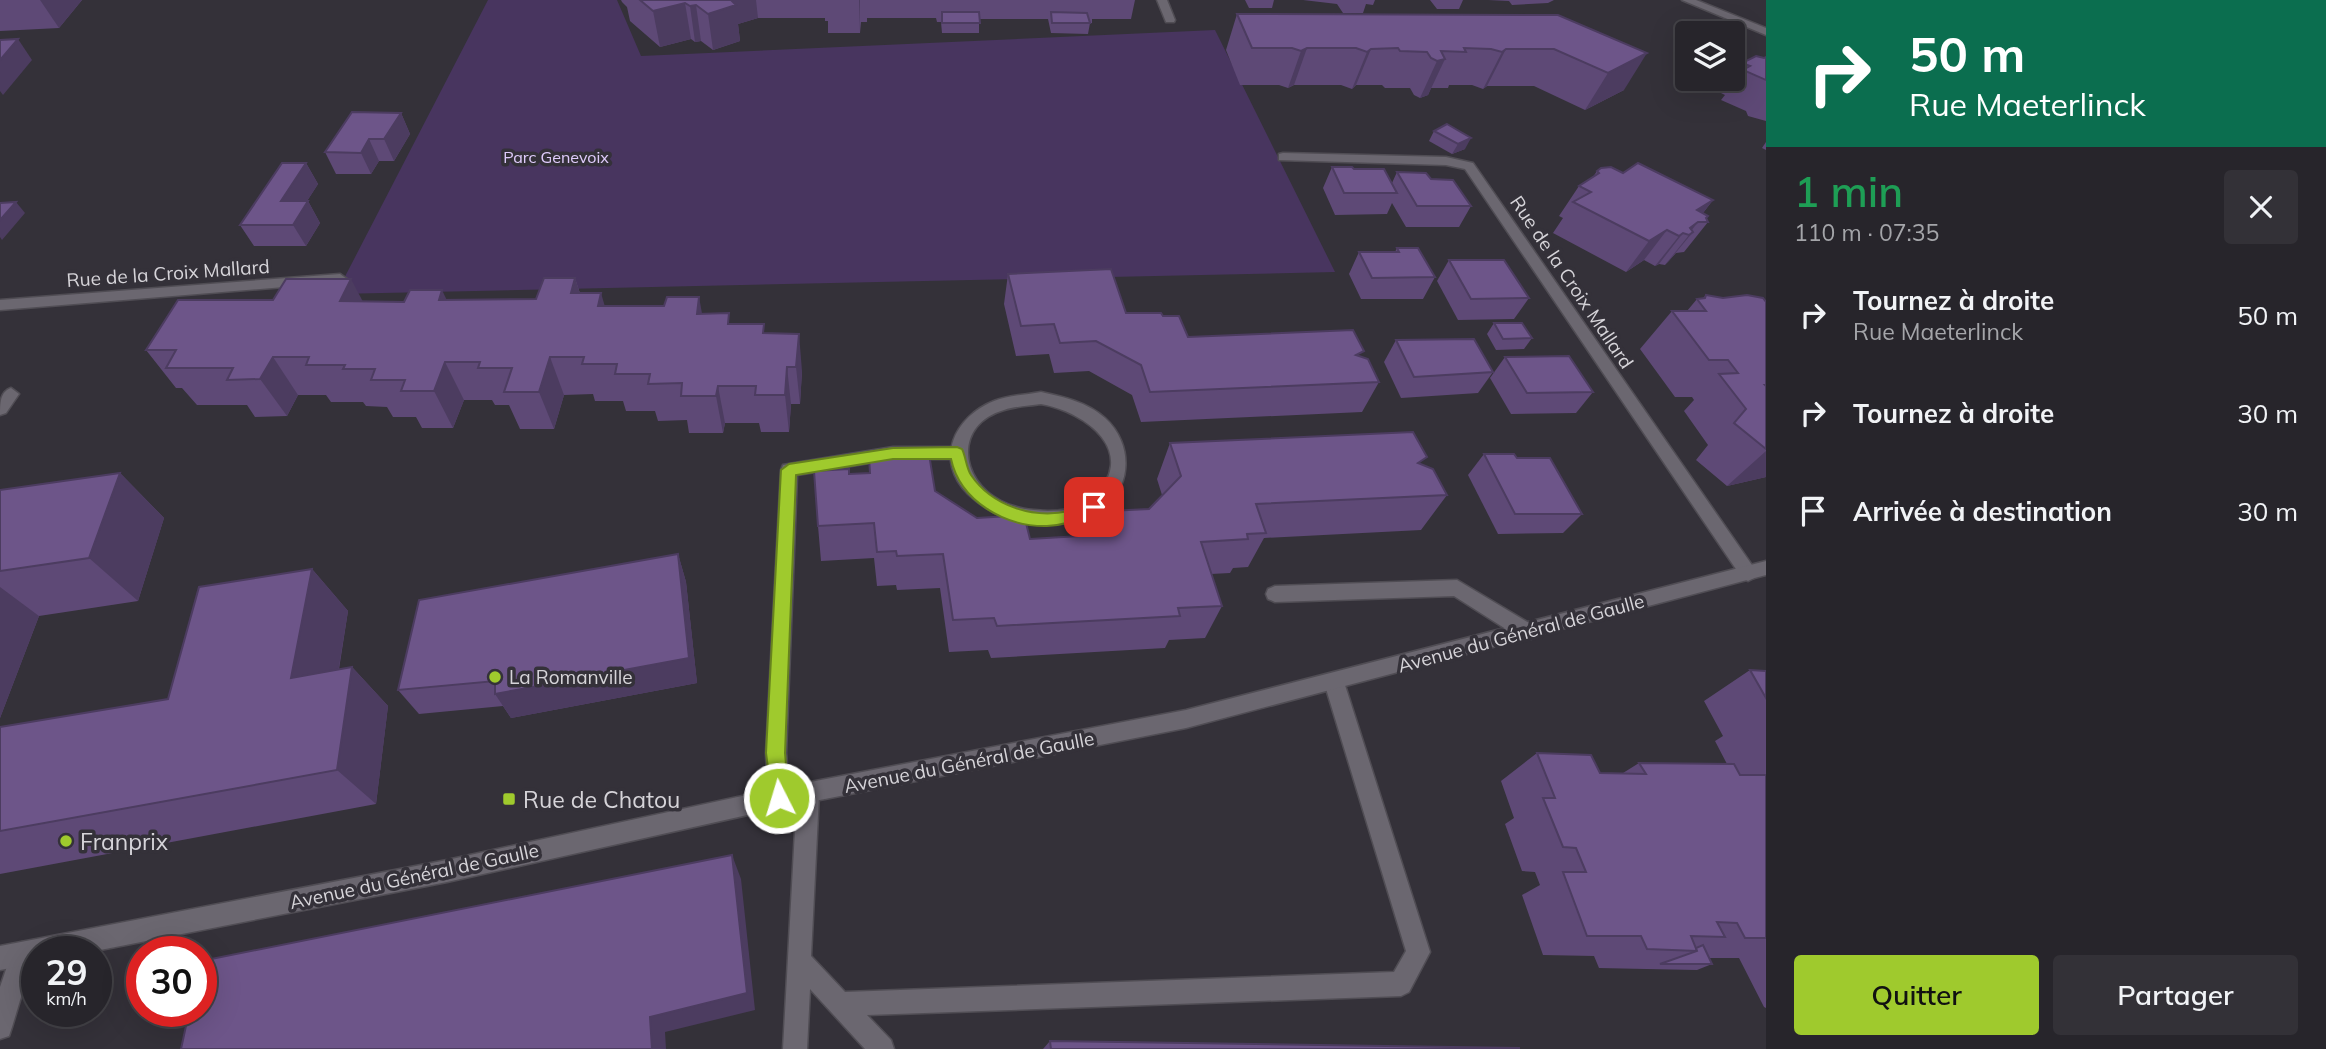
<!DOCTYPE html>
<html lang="fr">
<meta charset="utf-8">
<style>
:root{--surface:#27252b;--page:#333137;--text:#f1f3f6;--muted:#a4a5a9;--line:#434247;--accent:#9fca2d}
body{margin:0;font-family:Mulish,sans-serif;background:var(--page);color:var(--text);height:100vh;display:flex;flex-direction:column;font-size:26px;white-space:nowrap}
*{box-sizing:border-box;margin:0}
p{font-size:23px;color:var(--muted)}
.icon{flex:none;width:38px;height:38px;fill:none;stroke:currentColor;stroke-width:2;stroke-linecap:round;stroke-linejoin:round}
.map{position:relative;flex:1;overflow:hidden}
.details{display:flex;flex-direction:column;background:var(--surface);width:560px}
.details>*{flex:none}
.guide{background:#0b6e4f;color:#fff;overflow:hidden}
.controls{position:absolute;left:1675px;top:21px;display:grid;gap:14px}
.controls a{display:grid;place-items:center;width:70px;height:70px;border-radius:7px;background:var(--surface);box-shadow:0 7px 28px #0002,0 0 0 2px var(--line);font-size:35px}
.speed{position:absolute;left:21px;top:936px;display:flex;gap:14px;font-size:35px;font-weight:700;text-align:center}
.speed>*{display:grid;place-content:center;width:91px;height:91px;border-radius:50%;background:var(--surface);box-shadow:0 7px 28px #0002,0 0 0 2px var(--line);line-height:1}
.speed small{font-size:18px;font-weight:400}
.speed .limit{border:10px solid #d22;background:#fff;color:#111}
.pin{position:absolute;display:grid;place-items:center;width:60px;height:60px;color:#fff;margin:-30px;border-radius:14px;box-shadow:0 4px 10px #0006}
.me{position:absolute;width:77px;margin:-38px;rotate:355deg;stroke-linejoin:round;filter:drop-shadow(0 0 5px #0008)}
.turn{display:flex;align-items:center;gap:24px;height:147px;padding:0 28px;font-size:32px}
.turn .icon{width:91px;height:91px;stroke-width:2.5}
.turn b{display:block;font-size:49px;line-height:60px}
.round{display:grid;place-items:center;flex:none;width:74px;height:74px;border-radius:7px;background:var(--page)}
.overview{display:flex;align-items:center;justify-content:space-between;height:119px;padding:0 28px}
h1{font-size:42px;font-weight:600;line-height:52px;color:#1e9e55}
.action{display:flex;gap:14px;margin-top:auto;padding:14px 28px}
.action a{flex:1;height:80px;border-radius:7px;background:var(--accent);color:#111;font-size:28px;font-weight:600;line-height:80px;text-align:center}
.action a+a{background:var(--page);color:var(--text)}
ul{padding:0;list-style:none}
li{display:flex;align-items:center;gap:21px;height:98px;padding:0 28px}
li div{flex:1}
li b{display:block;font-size:26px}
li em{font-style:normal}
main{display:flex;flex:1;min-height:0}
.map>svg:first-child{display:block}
</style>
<main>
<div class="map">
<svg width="1766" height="1049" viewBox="0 0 1766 1049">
<rect width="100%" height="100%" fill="#343139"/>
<polygon fill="#48355f" points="488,0 617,0 641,56 1215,30 1335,272 336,294"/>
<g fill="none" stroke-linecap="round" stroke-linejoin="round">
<g stroke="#504d54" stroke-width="3">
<g id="lane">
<path d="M1041 392C1064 397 1087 402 1105 418 1135 445 1132 492 1097 513 1079 524 1059 525 1040 524 1012 523 988 513 968 494 934 460 954 417 994 401 1008 395 1026 395 1041 392ZM1041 404C1086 412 1140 452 1093 498 1080 509 1064 511 1048 511 1031 510 1016 509 1001 501 959 480 954 424 1004 410 1016 406 1029 406 1041 404Z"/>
<polygon points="1457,580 1534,626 1536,632 1534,638 1527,640 1520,638 1454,596 1275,602 1268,599 1266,594 1268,589 1275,586"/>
<polygon points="22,942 30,946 34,954 12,1027 9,1036 0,1039 0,987 14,946"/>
</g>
</g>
<g stroke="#504d54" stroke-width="3">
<g id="street">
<polygon points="1157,0 1167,0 1175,20 1174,22 1166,22"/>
<polygon points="1682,0 1696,0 1766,28 1766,35"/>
<polygon points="1283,153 1446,157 1473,163 1754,568 1757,573 1754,578 1748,581 1742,578 1465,169 1446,165 1279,160 1279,154"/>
<polygon points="340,274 347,279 345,282 0,310 0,300"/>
<path d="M11 388 19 394 6 413 0 415C0 403 0 392 11 388Z"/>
<polygon points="893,447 957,447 965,453 957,459 893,459 797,475 786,753 790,798 787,805 779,808 771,805 768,798 766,753 781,470 783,465 789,464"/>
<polygon points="1334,673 1341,676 1344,682 1430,952 1409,992 1401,996 867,1015 891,1040 894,1049 865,1049 810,989 807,1049 783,1049 797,794 801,787 808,784 815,787 819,794 811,956 845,992 1394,972 1406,951 1324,682 1327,676"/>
</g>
</g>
<g stroke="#504d54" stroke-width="3">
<polygon id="secondary" points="1766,561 1766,575 1186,728 779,808 447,882 90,952 37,952 37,963 0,970 0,946 447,860 779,788 1186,710"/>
</g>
<use href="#lane" fill="#6b6770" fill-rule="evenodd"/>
<use href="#street" fill="#6b6770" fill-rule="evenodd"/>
<use href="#secondary" fill="#6b6770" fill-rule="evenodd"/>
</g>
<g fill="#5e4976">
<polygon points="0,0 82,0 59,28 0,31"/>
<polygon points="621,0 1135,0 1131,19 1092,19 1092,23 1090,23 1088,34 1051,33 1048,19 979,19 979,33 942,33 941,22 937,22 936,18 867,18 867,22 861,22 860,33 828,33 828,21 825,21 825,18 758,18 738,24 740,41 713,50 701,41 695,42 691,39 660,47 630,21 627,7 622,2"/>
<polygon points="1245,0 1274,0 1272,8 1249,8"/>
<polygon points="1303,0 1395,0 1375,0 1373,5 1366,4 1363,13 1343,13 1337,4"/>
<polygon points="1418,0 1464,0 1463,0 1459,9 1437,9 1430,0"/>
<polygon points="1488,0 1554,0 1548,3 1512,5 1509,1"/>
<polygon points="1237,14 1558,15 1624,90 1585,110 1534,86 1487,86 1483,89 1472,85 1449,85 1448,88 1431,88 1428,95 1420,98 1414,95 1410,88 1385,88 1382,85 1356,85 1352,89 1341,85 1294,85 1288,88 1279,85 1240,85 1226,50"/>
<polygon points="1766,57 1766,121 1748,116 1746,111 1721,100 1725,95 1721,93 1731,79 1732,79 1732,76 1742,63"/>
<polygon points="401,113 410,134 394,161 379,161 371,174 336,174 325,152"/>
<polygon points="1447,124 1465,149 1452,154 1429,141 1434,131"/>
<polygon points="1766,142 1766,150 1762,148"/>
<polygon points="306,163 318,184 307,201 308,201 320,223 306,246 254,246 240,225"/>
<polygon points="1332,167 1354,169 1392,183 1397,172 1431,179 1471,206 1459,227 1406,227 1392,203 1387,214 1335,215 1323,188"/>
<polygon points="1597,171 1623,173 1713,200 1703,213 1708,216 1706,219 1708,222 1684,252 1676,253 1665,265 1659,264 1655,266 1644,260 1626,272 1553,233 1563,218 1559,216 1579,186 1593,177"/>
<polygon points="1397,248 1435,277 1423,299 1361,299 1349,274 1359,252 1395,252"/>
<polygon points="1449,260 1529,298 1514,319 1458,320 1437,281"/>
<polygon points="1008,274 1126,313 1163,316 1188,337 1361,357 1379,382 1362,412 1141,422 1132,395 1089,371 1054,373 1049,354 1016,356 1004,304"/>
<polygon points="575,278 580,293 605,306 702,313 731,324 765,333 802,371 800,404 791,404 789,432 761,432 759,423 725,423 723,433 689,433 687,420 658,421 655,411 626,411 623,401 595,401 593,394 564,395 554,429 520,429 509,405 495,405 492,400 464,400 453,428 422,428 416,417 393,417 387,407 366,406 363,402 331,402 326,395 298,395 287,416 255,417 247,405 197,405 182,388 176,388 146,350 363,301 404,302 446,300 536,299"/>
<polygon points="1706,295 1723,298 1766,302 1766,477 1727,486 1696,460 1708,445 1684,411 1694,400 1692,397 1675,397 1640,349 1672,311 1687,311 1697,299 1703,298"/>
<polygon points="1494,323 1532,338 1524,349 1496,350 1487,334"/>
<polygon points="1396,340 1493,372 1478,393 1401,398 1384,362"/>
<polygon points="1505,357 1593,392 1576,413 1511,414 1490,378"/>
<polygon points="1170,443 1422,464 1447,495 1421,530 1264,538 1248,567 1233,568 1230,573 1211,574 1222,606 1205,638 1169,640 1165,648 991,658 988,650 949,652 940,588 897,590 896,585 877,586 874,558 821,561 818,526 849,474 869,473 869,457 935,491 977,518 1030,539 1100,535 1108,511 1149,509 1162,495 1157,479"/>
<polygon points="1484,454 1582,514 1563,533 1498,534 1468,475"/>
<polygon points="120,473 164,518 138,601 39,616 0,718 0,490"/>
<polygon points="678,554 686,582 697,683 511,718 503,706 419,714 398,690"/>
<polygon points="312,569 348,611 339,669 352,667 388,706 376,804 0,874 0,727 168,699"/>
<polygon points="1750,670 1766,671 1766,1008 1764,1007 1739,958 1709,958 1712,964 1697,970 1646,969 1599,968 1594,956 1543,955 1522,895 1540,885 1535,872 1522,871 1505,824 1514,818 1501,781 1537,753 1600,773 1623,773 1639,763 1727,764 1715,741 1723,736 1704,701"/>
<polygon points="1050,1041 1519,1049 1043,1049"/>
</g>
<g fill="#4c3c60">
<polygon points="40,0 82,0 59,28"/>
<polygon points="724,0 756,0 758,18 738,24 740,41 713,50 708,14"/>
<polygon points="859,0 860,0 860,33"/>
<polygon points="685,3 691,39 660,47 653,11"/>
<polygon points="696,5 701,41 695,42 690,6"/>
<polygon points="18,39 32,60 3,95 0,91 0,60"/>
<polygon points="1307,48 1294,85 1288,88 1301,51"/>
<polygon points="1371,49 1356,85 1352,89 1367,52"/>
<polygon points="1506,49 1487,86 1483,89 1502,52"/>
<polygon points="1647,53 1624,90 1585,110 1608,73"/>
<polygon points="1445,59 1428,95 1420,98 1437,61"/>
<polygon points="401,113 410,134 394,161 384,139"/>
<polygon points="1471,138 1465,149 1452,154 1458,144"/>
<polygon points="369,139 379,161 371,174 361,153"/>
<polygon points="306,163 318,184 293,223 281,201"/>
<polygon points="1713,200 1692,227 1698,222 1688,235 1683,233 1659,264 1655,266 1679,236 1697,210"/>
<polygon points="308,201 320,223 306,246 293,225"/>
<polygon points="16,202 25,213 2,240 0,237 0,220"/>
<polygon points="1667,230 1644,260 1626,272 1649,241"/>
<polygon points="1693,232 1668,262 1665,265 1689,235"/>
<polygon points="575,278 587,316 571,293"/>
<polygon points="351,279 371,317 340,301"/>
<polygon points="442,290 460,328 439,300"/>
<polygon points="601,293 612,331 598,306"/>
<polygon points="699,297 706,335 697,314"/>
<polygon points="799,334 802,371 800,404 796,367"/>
<polygon points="273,357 298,395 287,416 260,379"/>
<polygon points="550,357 564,395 554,429 539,392"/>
<polygon points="445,362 464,400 453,428 434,391"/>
<polygon points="787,367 791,404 789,432 785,395"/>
<polygon points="718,386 725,423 723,433 716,396"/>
<polygon points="1766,451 1766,477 1727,486"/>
<polygon points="120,473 164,518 138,601 89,558"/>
<polygon points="678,554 686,582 697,683 511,718 495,694"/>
<polygon points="312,569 348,611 331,716 291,678"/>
<polygon points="0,587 39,616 0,718"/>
<polygon points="352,667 388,706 376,804 337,770"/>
<polygon points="732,855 741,879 755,1010 665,1032 666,1049 652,1049 650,1017"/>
</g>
<g fill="#6d5589" stroke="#4c3c60" stroke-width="2">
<polygon points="640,0 731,0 736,5 708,14 696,5 690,6 685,3 653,11"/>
<polygon points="942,12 979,12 980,23 942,23"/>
<polygon points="1051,12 1087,13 1090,23 1052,23"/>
<polygon points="1237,14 1558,15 1647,53 1608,73 1554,49 1506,49 1502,52 1491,49 1464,48 1466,52 1441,51 1445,59 1437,61 1431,58 1427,52 1400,51 1398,48 1371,49 1367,52 1356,48 1307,48 1301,51 1292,48 1252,48"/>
<polygon points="18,39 0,60 0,40"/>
<polygon points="1756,56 1764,58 1766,57 1766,80 1743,70 1750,66 1742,63"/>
<polygon points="352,112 401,113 384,139 369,139 361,153 325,152"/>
<polygon points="1447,124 1471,138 1458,144 1434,131"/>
<polygon points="282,163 306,163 281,201 308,201 293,225 240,225"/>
<polygon points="1638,163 1713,200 1697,210 1708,216 1706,218 1708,222 1698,222 1690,228 1693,232 1689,235 1683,233 1679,236 1667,230 1649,241 1573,202 1591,192 1579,186 1599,173 1597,171 1601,168 1611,167 1623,173"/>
<polygon points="1332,167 1352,167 1354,169 1384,169 1397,193 1344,193"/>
<polygon points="1397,172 1426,173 1431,179 1453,180 1471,206 1417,206"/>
<polygon points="16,202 0,220 0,203"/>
<polygon points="1397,248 1418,248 1435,277 1372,278 1359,252 1399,252"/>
<polygon points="1449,260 1504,260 1529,298 1471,299"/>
<polygon points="1111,269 1126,313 1161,313 1163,316 1179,316 1188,337 1353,330 1364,351 1356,355 1368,359 1379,382 1150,392 1141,365 1096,341 1060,343 1054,324 1021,326 1008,274"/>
<polygon points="544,278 575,278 571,293 601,293 598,306 664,306 667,297 699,297 697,314 729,313 728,324 764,324 763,333 799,334 796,367 787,367 785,395 755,395 756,386 718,386 716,396 681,396 682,383 648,384 650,374 615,374 617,364 582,364 584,357 550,357 539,392 504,392 512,368 478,368 480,362 445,362 434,391 401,391 405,380 371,380 375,369 343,369 345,365 306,365 309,357 273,357 260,379 227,380 233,368 166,368 176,350 146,350 178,300 273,300 286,279 351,279 340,301 404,302 410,290 442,290 439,300 536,299"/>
<polygon points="1706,295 1723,298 1747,295 1763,298 1766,302 1766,385 1765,385 1766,386 1766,449 1734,423 1746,409 1719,374 1738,373 1728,360 1709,360 1672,311 1706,311 1697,299 1705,298"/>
<polygon points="1494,323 1522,323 1532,338 1503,339"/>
<polygon points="1474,339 1493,372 1414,377 1396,340"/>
<polygon points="1569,356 1593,392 1527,393 1505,357"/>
<polygon points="1413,432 1427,457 1418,463 1433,469 1447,495 1256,504 1266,533 1247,534 1248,539 1201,542 1222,606 1178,608 1180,616 997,626 994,618 953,620 943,554 897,556 896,551 877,552 874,523 818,526 814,471 849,469 849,474 870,473 869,457 929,454 935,491 977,518 1024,515 1030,539 1113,534 1108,511 1149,509 1181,476 1170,443"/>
<polygon points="1484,454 1514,454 1517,458 1550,458 1582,514 1515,514"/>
<polygon points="120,473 89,558 0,571 0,490"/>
<polygon points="678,554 689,658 495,694 495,681 398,690 419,600"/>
<polygon points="312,569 291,678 352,667 337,770 0,831 0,727 168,699 199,587"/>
<polygon points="1750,670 1766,671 1766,698"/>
<polygon points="1537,753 1591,755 1600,773 1646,774 1639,763 1734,764 1740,775 1766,775 1766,938 1745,938 1737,923 1717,922 1725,937 1691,936 1697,951 1647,949 1641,936 1587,936 1563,872 1586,872 1576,848 1563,847 1543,798 1555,798"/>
<polygon points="732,855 747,993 650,1017 652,1049 181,1049 189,1012 201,1012 201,961"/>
<polygon points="1703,945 1712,964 1660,964 1697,951 1696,948"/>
<polygon points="1050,1041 1519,1048 1519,1049 1051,1049"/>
</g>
<path fill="#9fca2d" stroke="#67831d" stroke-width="2" d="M957 447 962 449C966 457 966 467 971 475 992 506 1033 519 1069 511 1078 509 1086 503 1094 501L1102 507 1100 511C1083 519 1066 525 1047 526 1005 527 960 501 951 459H893L796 475 785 753 789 798 786 805 779 808 773 805 766 753 781 470 789 464 893 448Z"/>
<g fill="#9fca2d" stroke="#343139" stroke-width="2.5">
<circle cx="495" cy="677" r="7"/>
<rect x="502" y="792" width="14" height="14" rx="3.5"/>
<circle cx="66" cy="841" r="7"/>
</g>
<g text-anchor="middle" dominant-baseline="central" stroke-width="7" stroke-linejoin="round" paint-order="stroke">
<g font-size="16" fill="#e0ccfc" stroke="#343139">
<text x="556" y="157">Parc Genevoix</text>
</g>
<g font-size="19" fill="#d6d4d9" stroke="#343139">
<text transform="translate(168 273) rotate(-4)">Rue de la Croix Mallard</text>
<text transform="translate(1572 282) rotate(56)">Rue de la Croix Mallard</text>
<text transform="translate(1521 633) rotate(-15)">Avenue du Général de Gaulle</text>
<text transform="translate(969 762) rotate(-11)">Avenue du Général de Gaulle</text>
<text transform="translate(414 876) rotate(-12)">Avenue du Général de Gaulle</text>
</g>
<g font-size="19" fill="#d6d4d9" stroke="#343139" text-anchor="start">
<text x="509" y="677">La Romanville</text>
</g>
<g font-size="23" fill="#d6d4d9" stroke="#343139" text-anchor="start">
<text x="523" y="799">Rue de Chatou</text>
<text x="80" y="841">Franprix</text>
</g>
</g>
</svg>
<div class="controls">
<a><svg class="icon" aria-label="layers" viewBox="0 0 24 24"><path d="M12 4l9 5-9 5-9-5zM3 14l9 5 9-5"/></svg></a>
</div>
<div class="speed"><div>29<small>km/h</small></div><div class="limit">30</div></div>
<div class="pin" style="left:1094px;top:507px;background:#d93025"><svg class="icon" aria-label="arrive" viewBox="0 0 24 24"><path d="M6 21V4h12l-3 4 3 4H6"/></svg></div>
<svg class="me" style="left:779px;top:798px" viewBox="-20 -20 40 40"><circle r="17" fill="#9fca2d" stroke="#fff" stroke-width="3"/><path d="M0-11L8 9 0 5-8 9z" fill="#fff"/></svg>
</div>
<section class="details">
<div class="guide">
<div class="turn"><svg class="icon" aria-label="right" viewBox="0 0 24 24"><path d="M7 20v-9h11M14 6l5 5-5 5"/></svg><div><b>50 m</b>Rue Maeterlinck</div></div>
</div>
<div class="overview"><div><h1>1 min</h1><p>110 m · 07:35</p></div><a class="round"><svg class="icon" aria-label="close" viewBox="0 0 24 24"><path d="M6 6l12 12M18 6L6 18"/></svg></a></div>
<ul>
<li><svg class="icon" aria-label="right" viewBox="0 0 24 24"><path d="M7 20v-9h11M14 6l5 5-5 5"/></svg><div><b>Tournez à droite</b><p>Rue Maeterlinck</p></div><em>50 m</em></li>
<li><svg class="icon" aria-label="right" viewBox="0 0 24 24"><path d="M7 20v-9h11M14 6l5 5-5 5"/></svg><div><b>Tournez à droite</b></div><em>30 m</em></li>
<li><svg class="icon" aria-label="arrive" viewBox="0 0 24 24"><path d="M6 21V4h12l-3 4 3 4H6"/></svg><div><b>Arrivée à destination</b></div><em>30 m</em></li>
</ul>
<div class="action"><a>Quitter</a><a>Partager</a></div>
</section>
</main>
